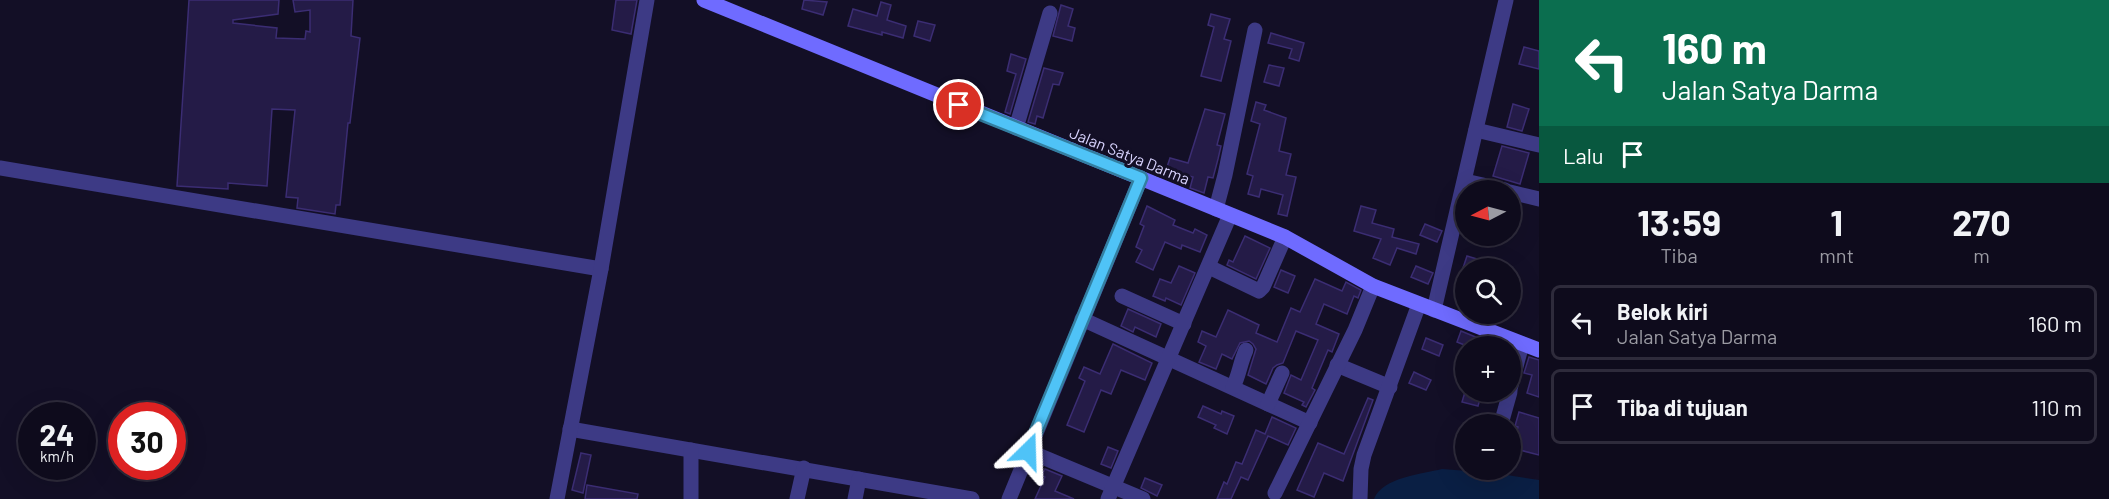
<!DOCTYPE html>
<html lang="id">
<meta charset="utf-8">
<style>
:root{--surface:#0e0b1c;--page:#1c1929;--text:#f1f3f6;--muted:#9b9ba3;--line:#2e2b3b}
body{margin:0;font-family:Barlow,sans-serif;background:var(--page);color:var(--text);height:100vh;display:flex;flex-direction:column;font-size:22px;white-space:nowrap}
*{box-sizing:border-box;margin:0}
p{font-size:20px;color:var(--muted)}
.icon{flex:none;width:33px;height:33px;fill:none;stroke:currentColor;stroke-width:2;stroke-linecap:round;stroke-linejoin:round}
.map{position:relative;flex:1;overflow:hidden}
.details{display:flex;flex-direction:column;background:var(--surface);width:570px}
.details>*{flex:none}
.banner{background:#0b6e4f;color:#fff;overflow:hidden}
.needle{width:39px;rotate:264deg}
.controls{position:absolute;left:1455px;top:180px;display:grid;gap:12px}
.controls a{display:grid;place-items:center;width:66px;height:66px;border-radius:50%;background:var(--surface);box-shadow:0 6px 24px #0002,0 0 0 2px var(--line);font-size:30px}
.speed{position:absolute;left:18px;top:402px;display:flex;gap:12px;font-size:30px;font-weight:700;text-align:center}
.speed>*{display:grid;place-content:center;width:78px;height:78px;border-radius:50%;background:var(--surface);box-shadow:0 6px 24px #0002,0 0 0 2px var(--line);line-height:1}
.speed small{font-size:15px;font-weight:400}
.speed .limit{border:9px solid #d22;background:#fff;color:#111}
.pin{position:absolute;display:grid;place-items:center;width:51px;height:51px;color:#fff;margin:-26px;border:3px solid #fff;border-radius:50%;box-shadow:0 2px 6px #0007}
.me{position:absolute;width:66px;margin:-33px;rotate:22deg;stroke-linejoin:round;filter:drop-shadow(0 0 4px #0008)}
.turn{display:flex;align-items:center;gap:21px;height:126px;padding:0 24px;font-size:27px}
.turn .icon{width:78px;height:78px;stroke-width:2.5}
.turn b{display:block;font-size:42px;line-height:51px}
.then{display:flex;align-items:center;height:57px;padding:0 24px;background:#0003;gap:12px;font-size:22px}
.eta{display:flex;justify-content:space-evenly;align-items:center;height:102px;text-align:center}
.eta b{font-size:36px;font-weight:700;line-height:42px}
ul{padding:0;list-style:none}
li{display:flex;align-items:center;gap:18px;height:75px;margin:0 12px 9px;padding:0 12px;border:3px solid var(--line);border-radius:9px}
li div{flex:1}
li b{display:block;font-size:22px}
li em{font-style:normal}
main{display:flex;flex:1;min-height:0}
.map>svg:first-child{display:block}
</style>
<main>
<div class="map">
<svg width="1539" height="499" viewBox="0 0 1539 499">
<rect width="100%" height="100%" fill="#130f26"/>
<path fill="#0a1f44" d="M1442 469 1494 473 1539 480V499H1374C1383 477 1422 474 1442 469Z"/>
<g fill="#241b47" stroke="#3b2d73" stroke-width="1.5">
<polygon points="189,0 279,0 278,14 233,20 233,23 277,28 276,38 305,39 306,31 310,32 310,10 295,12 293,0 353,0 351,36 360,38 350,123 348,123 340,205 336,205 335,214 297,208 298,198 286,197 295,110 272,109 267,186 228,183 228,189 177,186"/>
<polygon points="616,0 637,0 631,34 612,30"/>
<polygon points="804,0 827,2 823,15 802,9"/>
<polygon points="881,2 891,5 887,20 906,26 903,38 882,32 882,35 848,26 853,9 877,16"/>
<polygon points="1061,5 1073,9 1068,26 1075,28 1072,41 1053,36"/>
<polygon points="1211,14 1230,19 1224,39 1231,41 1221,81 1201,76 1214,27 1208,25"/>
<polygon points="918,21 935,25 930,41 914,36"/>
<polygon points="1271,33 1304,43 1299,61 1289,58 1292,49 1268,43"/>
<polygon points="1524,47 1539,51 1539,69 1519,64"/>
<polygon points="1011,54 1026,59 1010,114 1005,112 1016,74 1007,71"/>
<polygon points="1269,65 1284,68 1279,86 1264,82"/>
<polygon points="1044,68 1063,73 1059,85 1053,84 1043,118 1037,116 1035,124 1028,122"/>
<polygon points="1256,102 1266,105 1264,110 1286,118 1279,151 1291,154 1286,175 1296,177 1287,216 1278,214 1283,195 1261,189 1259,197 1248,194 1253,176 1247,174 1260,124 1251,121"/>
<polygon points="1513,104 1529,109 1522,131 1507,127"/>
<polygon points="1205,109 1225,114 1217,145 1221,146 1218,159 1213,178 1208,177 1204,193 1190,188 1193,177 1166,170 1170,158 1188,163"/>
<polygon points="1502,146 1529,153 1520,184 1493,176"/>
<polygon points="1147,206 1175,220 1173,225 1193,233 1195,229 1207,235 1200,252 1182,245 1181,249 1165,242 1153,270 1136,262 1142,250 1136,247 1144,226 1140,224"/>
<polygon points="1361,206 1376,210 1372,223 1394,229 1392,237 1419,244 1416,254 1397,248 1390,265 1373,258 1381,239 1354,231"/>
<polygon points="1425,224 1442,231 1437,242 1420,235"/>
<polygon points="1245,236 1270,248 1256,279 1227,265 1229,260 1233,262"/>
<polygon points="1467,256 1500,266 1499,268 1463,268"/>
<polygon points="1179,266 1195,273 1181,305 1166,298 1165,301 1153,296 1160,279 1171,283"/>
<polygon points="1416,266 1433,273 1428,284 1411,277"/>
<polygon points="1281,270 1295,276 1288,293 1274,287"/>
<polygon points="1315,279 1342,291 1346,282 1361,290 1358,298 1354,296 1347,314 1324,304 1316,324 1339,334 1332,352 1328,350 1312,388 1315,390 1306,407 1302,405 1304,402 1284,393 1291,375 1301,380 1318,340 1296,331 1283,363 1277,365 1273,368 1266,384 1248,375 1256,349 1253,344 1249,341 1240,343 1232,359 1222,354 1216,369 1199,362 1206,346 1198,342 1202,331 1216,337 1228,310 1259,325 1256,333 1277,342 1291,308 1300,312"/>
<polygon points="1128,309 1161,324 1156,337 1135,327 1133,332 1121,326"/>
<polygon points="1461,331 1478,338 1475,346 1467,346 1457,342"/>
<polygon points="1426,338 1443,345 1439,356 1422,349"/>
<polygon points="1113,344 1152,363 1145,380 1121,370 1111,394 1101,390 1084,432 1067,425 1085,381 1079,378 1084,367 1100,374"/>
<polygon points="1529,357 1539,360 1539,397 1527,393 1532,375 1524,373"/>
<polygon points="1414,372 1431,380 1426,390 1409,383"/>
<polygon points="1465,392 1482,392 1478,406 1462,402"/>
<polygon points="1368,398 1373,400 1343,481 1324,473 1314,497 1297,490 1318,443 1344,454"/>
<polygon points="1203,406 1221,414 1222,411 1234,416 1227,434 1214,428 1216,425 1198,417"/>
<polygon points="1519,412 1539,418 1539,455 1512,448 1518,427 1515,426"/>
<polygon points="1272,417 1296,428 1288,445 1268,436 1248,480 1241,477 1231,499 1217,499 1224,482 1227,484 1236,462 1242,464 1256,430 1265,434"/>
<polygon points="1108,447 1118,451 1111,468 1101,464"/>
<polygon points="581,453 591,455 583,493 572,490"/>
<polygon points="1045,469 1062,476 1055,491 1074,499 1035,499 1045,477 1042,475"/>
<polygon points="1145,478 1162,485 1157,496 1141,488"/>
<polygon points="587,485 638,494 637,499 585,499"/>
</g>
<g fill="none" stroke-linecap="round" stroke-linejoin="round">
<g stroke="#3d3a85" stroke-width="15">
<polyline points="1016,128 1050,13"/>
<polyline points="1476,130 1539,145"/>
<polyline points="0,168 601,269"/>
<polyline points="1465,181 1505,190"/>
<polyline points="1510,192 1539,199"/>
<polyline points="1216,209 1225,175 1255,30"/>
<polyline points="1209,267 1259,291 1263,287 1285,237"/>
<polyline points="1122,296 1184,324"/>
<polyline points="1434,310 1506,0"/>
<polyline points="1082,319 1310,423"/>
<polyline points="1337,365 1390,387"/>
<path d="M1233 387C1239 376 1240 363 1246 350"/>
<polyline points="1510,389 1522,344"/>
<polyline points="1268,404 1282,373"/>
<polyline points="1501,424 1510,392"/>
<polyline points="570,429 972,499"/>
<polyline points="1028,451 1143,499"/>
<polyline points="1275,493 1355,330 1373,286"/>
<polyline points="557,499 601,269 647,0"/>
<polyline points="691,499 691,450"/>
<polyline points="797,499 804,468"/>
<polyline points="855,499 859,479"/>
<polyline points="1009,499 1141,178"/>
<polyline points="1108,499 1230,215"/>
<polyline points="1360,499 1361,469 1364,455 1419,304"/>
</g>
<polyline stroke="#6f6bff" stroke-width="15" points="704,0 1285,237 1373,286 1539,350"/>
</g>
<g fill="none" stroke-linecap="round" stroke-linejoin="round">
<g stroke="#337fa1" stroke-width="15">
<polyline id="route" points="959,105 1141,178 1028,451"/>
</g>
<use href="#route" stroke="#4fc3f7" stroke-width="10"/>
</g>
<g text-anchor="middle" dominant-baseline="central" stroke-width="6" stroke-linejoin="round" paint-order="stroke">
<g font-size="16" fill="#d9d4ff" stroke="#130f26">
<text transform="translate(1130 155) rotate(22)">Jalan Satya Darma</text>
</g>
</g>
</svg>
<div class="controls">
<a><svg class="needle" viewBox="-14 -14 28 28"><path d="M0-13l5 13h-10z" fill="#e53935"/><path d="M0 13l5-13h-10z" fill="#9b9ba3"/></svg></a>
<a><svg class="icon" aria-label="search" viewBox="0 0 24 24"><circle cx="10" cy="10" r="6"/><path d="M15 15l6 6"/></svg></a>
<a>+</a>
<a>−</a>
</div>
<div class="speed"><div>24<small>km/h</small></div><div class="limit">30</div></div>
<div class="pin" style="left:959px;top:105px;background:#d93025"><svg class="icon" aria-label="arrive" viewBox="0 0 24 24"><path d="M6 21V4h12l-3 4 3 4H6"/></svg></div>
<svg class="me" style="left:1028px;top:451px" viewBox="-20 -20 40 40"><path d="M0-17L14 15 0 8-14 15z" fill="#4fc3f7" stroke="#fff" stroke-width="4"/></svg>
</div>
<section class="details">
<div class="banner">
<div class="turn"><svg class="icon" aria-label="left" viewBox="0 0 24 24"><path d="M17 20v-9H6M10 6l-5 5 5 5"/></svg><div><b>160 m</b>Jalan Satya Darma</div></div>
<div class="then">Lalu<svg class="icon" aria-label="arrive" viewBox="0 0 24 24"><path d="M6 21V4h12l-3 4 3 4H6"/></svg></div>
</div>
<div class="eta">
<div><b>13:59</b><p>Tiba</p></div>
<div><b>1</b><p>mnt</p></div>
<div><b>270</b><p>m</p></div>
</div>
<ul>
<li><svg class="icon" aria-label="left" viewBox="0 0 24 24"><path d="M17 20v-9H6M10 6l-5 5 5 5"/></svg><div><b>Belok kiri</b><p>Jalan Satya Darma</p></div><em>160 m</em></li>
<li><svg class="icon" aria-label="arrive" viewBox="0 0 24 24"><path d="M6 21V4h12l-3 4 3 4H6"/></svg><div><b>Tiba di tujuan</b></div><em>110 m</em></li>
</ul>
</section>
</main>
